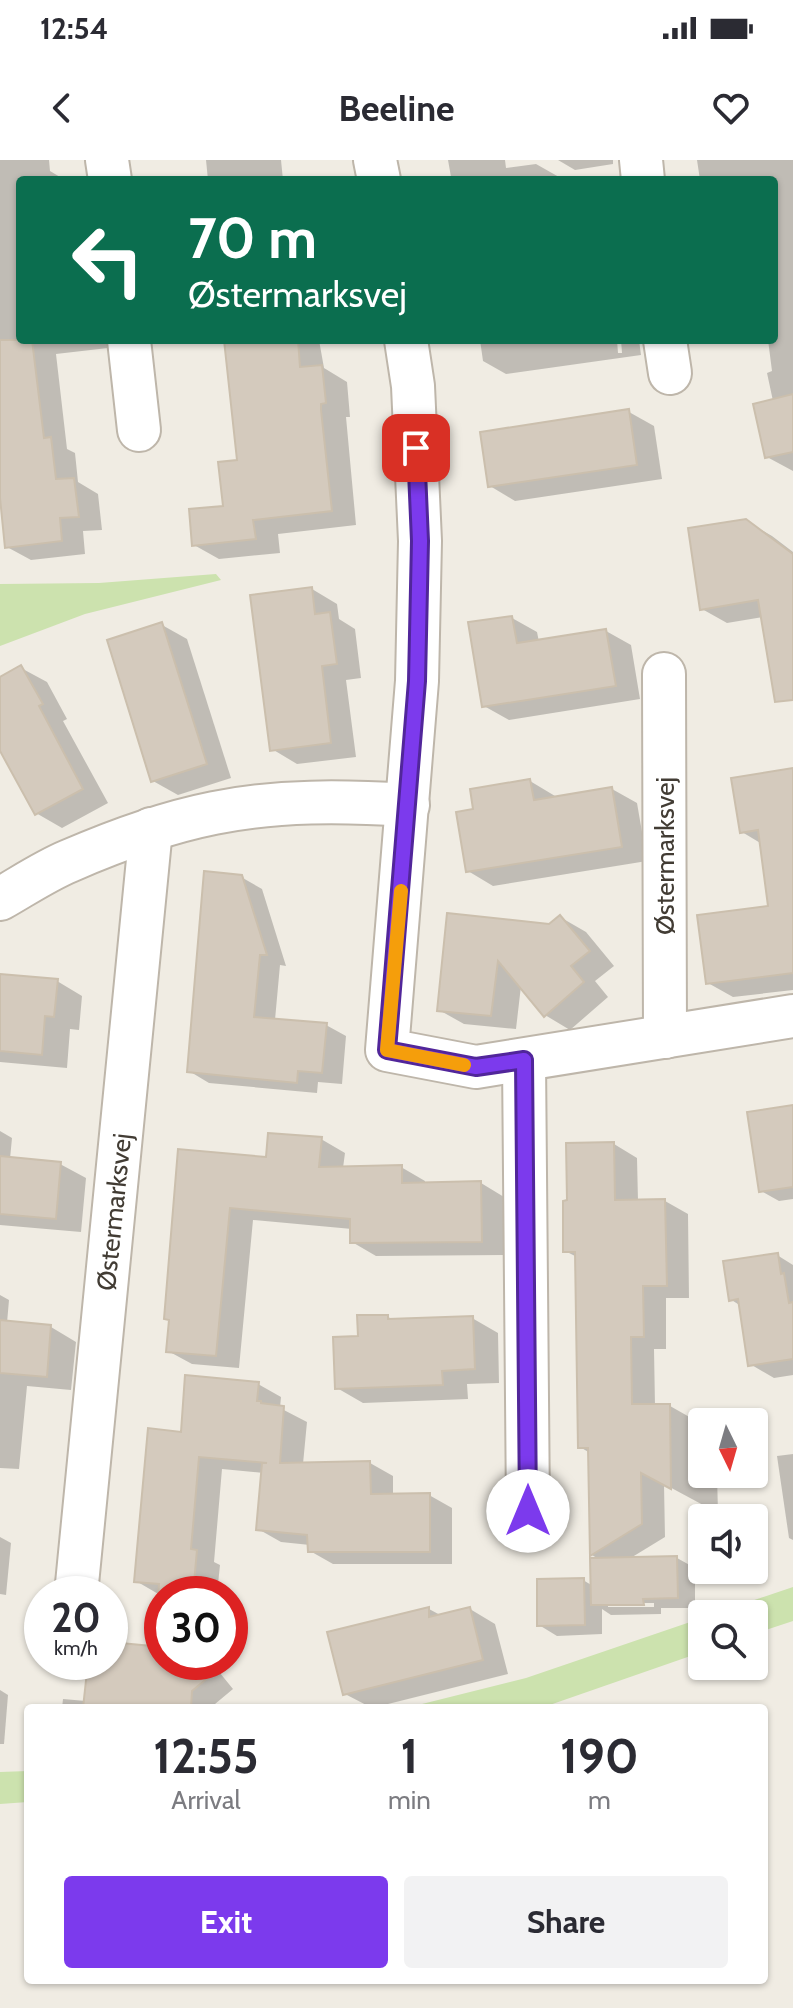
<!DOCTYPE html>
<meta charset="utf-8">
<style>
:root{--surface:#fff;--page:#f2f2f3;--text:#2b2b33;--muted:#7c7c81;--accent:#7c3aed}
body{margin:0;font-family:Cabin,sans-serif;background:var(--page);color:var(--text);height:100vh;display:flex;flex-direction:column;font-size:30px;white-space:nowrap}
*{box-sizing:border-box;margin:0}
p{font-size:26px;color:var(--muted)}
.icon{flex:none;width:44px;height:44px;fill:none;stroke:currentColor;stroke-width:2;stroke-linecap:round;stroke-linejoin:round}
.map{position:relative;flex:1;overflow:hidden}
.sheet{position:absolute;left:24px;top:1544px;width:744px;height:280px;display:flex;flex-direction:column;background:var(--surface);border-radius:8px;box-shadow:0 2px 6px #0004}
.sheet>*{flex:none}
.banner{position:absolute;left:16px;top:16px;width:762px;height:168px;border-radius:8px;box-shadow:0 2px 6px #0004;background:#0b6e4f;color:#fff;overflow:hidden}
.needle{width:52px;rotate:175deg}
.tools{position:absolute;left:688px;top:1248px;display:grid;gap:16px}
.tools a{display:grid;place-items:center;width:80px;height:80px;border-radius:8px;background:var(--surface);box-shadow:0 2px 6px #0004;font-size:40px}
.speed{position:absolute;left:24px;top:1416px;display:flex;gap:16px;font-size:40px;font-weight:700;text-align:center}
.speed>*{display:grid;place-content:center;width:104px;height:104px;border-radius:50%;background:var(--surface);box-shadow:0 2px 6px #0004;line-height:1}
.speed small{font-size:20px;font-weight:400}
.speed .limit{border:12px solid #d22;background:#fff;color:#111}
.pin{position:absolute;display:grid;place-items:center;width:68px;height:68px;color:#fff;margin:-34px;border-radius:16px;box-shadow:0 4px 12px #0006}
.me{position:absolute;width:88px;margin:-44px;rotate:0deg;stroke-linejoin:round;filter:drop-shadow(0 0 6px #0008)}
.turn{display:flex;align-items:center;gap:28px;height:168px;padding:0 40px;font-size:36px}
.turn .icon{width:104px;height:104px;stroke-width:2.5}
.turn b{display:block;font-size:56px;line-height:68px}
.eta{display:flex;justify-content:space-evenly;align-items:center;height:136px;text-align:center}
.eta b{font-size:48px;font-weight:700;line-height:56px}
.action{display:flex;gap:16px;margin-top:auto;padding:16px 40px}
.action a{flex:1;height:92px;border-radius:8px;background:var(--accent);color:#fff;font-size:32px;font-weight:700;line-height:92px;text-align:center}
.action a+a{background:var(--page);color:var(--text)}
.status{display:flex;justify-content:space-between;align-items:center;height:56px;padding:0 40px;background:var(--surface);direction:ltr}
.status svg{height:22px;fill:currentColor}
header{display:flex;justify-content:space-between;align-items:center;height:104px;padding:0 40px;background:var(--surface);font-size:36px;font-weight:700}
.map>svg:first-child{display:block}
</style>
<div class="status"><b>12:54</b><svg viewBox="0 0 49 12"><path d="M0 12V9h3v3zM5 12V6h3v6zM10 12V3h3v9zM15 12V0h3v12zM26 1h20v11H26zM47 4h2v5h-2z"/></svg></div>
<header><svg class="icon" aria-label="back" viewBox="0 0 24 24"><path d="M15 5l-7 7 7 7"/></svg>Beeline<svg class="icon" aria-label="heart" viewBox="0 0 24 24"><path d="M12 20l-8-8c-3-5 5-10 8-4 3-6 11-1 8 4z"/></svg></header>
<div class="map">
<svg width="793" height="1848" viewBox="0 0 793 1848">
<rect width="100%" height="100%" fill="#f0ece3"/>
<g fill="#cce2ae">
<polygon points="216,414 221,420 85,454 0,486 0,424 99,423"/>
<polygon points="793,1427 793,1461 754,1474 754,1454 713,1454"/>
<polygon points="702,1458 702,1492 541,1548 406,1548 526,1518"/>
<polygon points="28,1611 28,1642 0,1644 0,1612"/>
</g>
<g fill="#0003" fill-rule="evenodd">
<polygon points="0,0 49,0 50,11 65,20 20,20 20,180 108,180 108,188 56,194 67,289 75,293 78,322 98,334 102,370 83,371 85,394 31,400 7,387 0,318"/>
<polygon points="206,0 281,0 283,20 208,20"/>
<polygon points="448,0 505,0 506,8 536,4 559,17 560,20 541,20 541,17 537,17 537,20 434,20 451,17"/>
<polygon points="558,0 613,0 613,4 575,10"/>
<polygon points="697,0 793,0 793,311 767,297 773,241 767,213 772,211 768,180 774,180 774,20 700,20"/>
<polygon points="226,180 319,180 324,208 347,222 350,257 346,257 356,365 278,374 280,393 219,399 194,385 225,347 239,302"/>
<polygon points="480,180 617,180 618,193 622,193 621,180 639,180 641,195 506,214 483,201"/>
<polygon points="629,252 654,266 662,319 515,341 490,326"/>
<polygon points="746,361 772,376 793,392 793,520 763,457 727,463 702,449"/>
<polygon points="312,429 337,444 339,459 355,469 361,518 346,520 356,597 297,604 272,589"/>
<polygon points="512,458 537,472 539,482 606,471 631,485 640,539 509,560 484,546"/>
<polygon points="162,465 187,479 231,618 178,635 153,621"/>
<polygon points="21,508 47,522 67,559 63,561 108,643 62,668 36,653 0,587 0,519"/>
<polygon points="793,610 793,830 733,837 708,823 771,748 762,684 742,672"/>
<polygon points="530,621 555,636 556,638 612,629 637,643 647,701 493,726 468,711 476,651"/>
<polygon points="241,717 262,729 286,806 280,805 275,860 326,865 346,876 342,924 318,922 317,933 209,923 189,911"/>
<polygon points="448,756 549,766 560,757 586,772 614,806 595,821 608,837 570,870 545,855 521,826 516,869 464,864 439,850"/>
<polygon points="57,821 82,836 79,870 70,869 67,908 0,902 0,827"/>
<polygon points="793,947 793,1039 779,1041 761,1031"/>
<polygon points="0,971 12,978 10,999 60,1004 86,1018 81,1072 0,1065"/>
<polygon points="321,979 345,993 343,1008 401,1007 425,1021 425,1025 481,1023 504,1037 505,1095 376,1096 352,1082 352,1069 253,1060 239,1208 192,1204 168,1191 180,991 268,999"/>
<path d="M614 984 637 998 638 1041H665L688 1054 689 1138H666V1189H654L655 1246H670L693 1259V1281L702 1286V1314H717L718 1353 664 1324 665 1377 629 1399 677 1398 695 1408V1448H661V1454L611 1455 602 1449V1474L557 1476 539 1465 583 1420 593 1426 600 1400 592 1395 590 1293 580 1287 577 1097 565 1091 569 1042ZM608 1443H654V1447H608Z"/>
<polygon points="777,1095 793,1105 793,1215 774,1218 750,1204 741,1146 730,1139"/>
<polygon points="0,1135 9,1140 7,1163 51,1167 76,1182 71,1230 27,1226 19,1309 0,1308"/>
<polygon points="388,1157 394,1160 472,1158 498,1173 499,1223 467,1224 468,1239 363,1243 337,1228"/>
<polygon points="258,1224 281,1237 280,1248 307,1262 303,1304 370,1303 393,1316 393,1335 429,1335 452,1348 452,1404 333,1404 310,1391 310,1385 281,1382 258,1369 264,1313 222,1309 214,1402 220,1405 217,1434 162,1434 162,1502 211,1502 233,1529 215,1544 215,1548 62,1548 63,1539 86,1541 90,1502 110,1502 110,1484 155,1488 160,1435 136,1421 182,1274"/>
<polygon points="793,1294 793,1380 789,1378 777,1296"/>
<polygon points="0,1377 11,1383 6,1435 0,1434"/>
<polygon points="429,1449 442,1456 470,1449 495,1464 508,1514 372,1548 345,1534 329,1473"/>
<polygon points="0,1530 8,1535 4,1584 0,1584"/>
</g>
<g fill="#d4cabd" stroke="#cbbfad" stroke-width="2">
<polygon points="0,180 32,180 44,278 51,277 56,319 74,318 79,357 60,358 62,381 5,388 0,338"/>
<polygon points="224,180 298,180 300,207 322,205 326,243 321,244 321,250 332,351 253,360 256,379 192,386 189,349 223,346 218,302 237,300"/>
<polygon points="793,234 793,292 765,298 753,244"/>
<polygon points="629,249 637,305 488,327 480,272"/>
<polygon points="746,359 793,394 793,540 775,542 758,440 700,450 688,368"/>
<polygon points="312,427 315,454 330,452 337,504 322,506 331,583 270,591 250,435"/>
<polygon points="512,456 517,483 606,469 616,526 482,547 468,462"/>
<polygon points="162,462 207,604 151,622 107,480"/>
<polygon points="21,505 43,544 39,546 83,629 35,655 0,591 0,517"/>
<polygon points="793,608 793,813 706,824 697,755 768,746 758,670 740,673 731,618"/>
<polygon points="530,619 534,640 612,627 622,687 466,712 456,652 473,649 470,629"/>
<polygon points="204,711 242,715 267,795 260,795 254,857 327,863 322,913 298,911 297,923 187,912"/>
<polygon points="447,753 549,764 560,755 590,791 571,806 584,822 544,857 498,801 491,856 437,851"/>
<polygon points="0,814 58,819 54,857 45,856 42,895 0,891"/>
<polygon points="793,945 793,1027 759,1032 747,952"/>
<polygon points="268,973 322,977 319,1007 402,1005 402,1023 481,1021 482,1082 350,1083 350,1059 230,1048 216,1196 166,1192 169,1160 164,1159 178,989 266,997"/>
<polygon points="614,982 615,1040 665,1039 667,1126 643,1126 644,1177 631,1177 632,1244 670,1244 671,1329 641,1313 642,1364 590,1396 588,1288 578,1288 575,1092 563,1092 563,1041 567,1040 566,983"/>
<polygon points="0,996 61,1002 56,1059 0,1054"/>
<polygon points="778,1093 781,1114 784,1113 789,1143 793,1142 793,1199 748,1206 738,1139 729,1141 723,1101"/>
<polygon points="357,1155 388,1155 388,1159 473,1156 475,1209 442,1211 443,1225 335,1229 333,1177 358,1176"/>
<polygon points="0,1160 51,1165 47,1217 0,1213"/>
<polygon points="185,1215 259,1222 257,1241 261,1241 261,1243 284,1246 280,1303 370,1301 371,1334 430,1333 430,1392 308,1392 307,1375 256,1370 262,1303 267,1303 199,1297 191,1389 197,1390 193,1434 158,1434 159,1424 134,1422 148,1268 181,1272"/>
<polygon points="677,1396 678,1438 643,1439 644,1445 591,1445 590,1398"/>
<polygon points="584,1418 585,1465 537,1466 537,1419"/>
<polygon points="429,1447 429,1457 470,1447 483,1500 343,1535 327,1472"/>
<polygon points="110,1482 162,1487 162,1502 227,1502 192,1531 191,1548 83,1548 88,1502 110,1502"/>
</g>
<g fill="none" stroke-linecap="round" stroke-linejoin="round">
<g stroke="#beb6aa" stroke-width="46">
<g id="street">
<polyline points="107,0 110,20"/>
<polyline points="375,0 379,20"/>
<polyline points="641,0 643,20"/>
<polyline points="129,180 139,270"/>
<polyline points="406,180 413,226 420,381 417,521 387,890 476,907 793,856"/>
<polyline points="665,180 670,213"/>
<polyline points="664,514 665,877"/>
<path d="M0 739C23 726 45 711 69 701 115 681 164 663 214 653 278 640 343 641 408 645"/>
<polyline points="524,900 528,1351"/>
<polyline points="76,1434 151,669"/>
</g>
</g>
<use href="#street" stroke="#fff" stroke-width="42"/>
</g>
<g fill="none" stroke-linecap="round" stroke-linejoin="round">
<g stroke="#51269a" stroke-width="20">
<polyline id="route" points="416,288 420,381 417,521 387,890 476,907 524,900 528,1351"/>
</g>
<use href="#route" stroke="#7c3aed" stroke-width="14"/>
<polyline stroke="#f59e0b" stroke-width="14" points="401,731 387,890 464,905"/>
</g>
<g text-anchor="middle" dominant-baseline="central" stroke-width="6" stroke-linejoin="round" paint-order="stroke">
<g font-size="26" fill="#423c34" stroke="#fff">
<text transform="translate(665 696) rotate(-90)">Østermarksvej</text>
<text transform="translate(114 1052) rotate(-84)">Østermarksvej</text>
</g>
</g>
</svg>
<div class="tools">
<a><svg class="needle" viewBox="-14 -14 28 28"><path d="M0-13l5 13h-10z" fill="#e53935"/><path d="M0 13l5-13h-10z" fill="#7c7c81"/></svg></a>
<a><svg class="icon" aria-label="sound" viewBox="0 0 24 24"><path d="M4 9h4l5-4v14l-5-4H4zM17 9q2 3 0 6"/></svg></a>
<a><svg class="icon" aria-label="search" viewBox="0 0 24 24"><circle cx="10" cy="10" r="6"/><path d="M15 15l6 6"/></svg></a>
</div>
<div class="speed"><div>20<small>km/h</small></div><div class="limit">30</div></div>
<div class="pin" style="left:416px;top:288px;background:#d93025"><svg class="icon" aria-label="arrive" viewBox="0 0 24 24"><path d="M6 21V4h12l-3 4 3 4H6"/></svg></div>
<svg class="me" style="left:528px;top:1351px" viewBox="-20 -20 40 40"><circle r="19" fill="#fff"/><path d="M0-13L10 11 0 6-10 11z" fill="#7c3aed"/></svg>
<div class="banner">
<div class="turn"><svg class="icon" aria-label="left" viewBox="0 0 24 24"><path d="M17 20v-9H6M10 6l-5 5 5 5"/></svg><div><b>70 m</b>Østermarksvej</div></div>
</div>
<section class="sheet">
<div class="eta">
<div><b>12:55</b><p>Arrival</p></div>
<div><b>1</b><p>min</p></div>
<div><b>190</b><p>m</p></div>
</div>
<div class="action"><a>Exit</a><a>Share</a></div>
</section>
</div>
